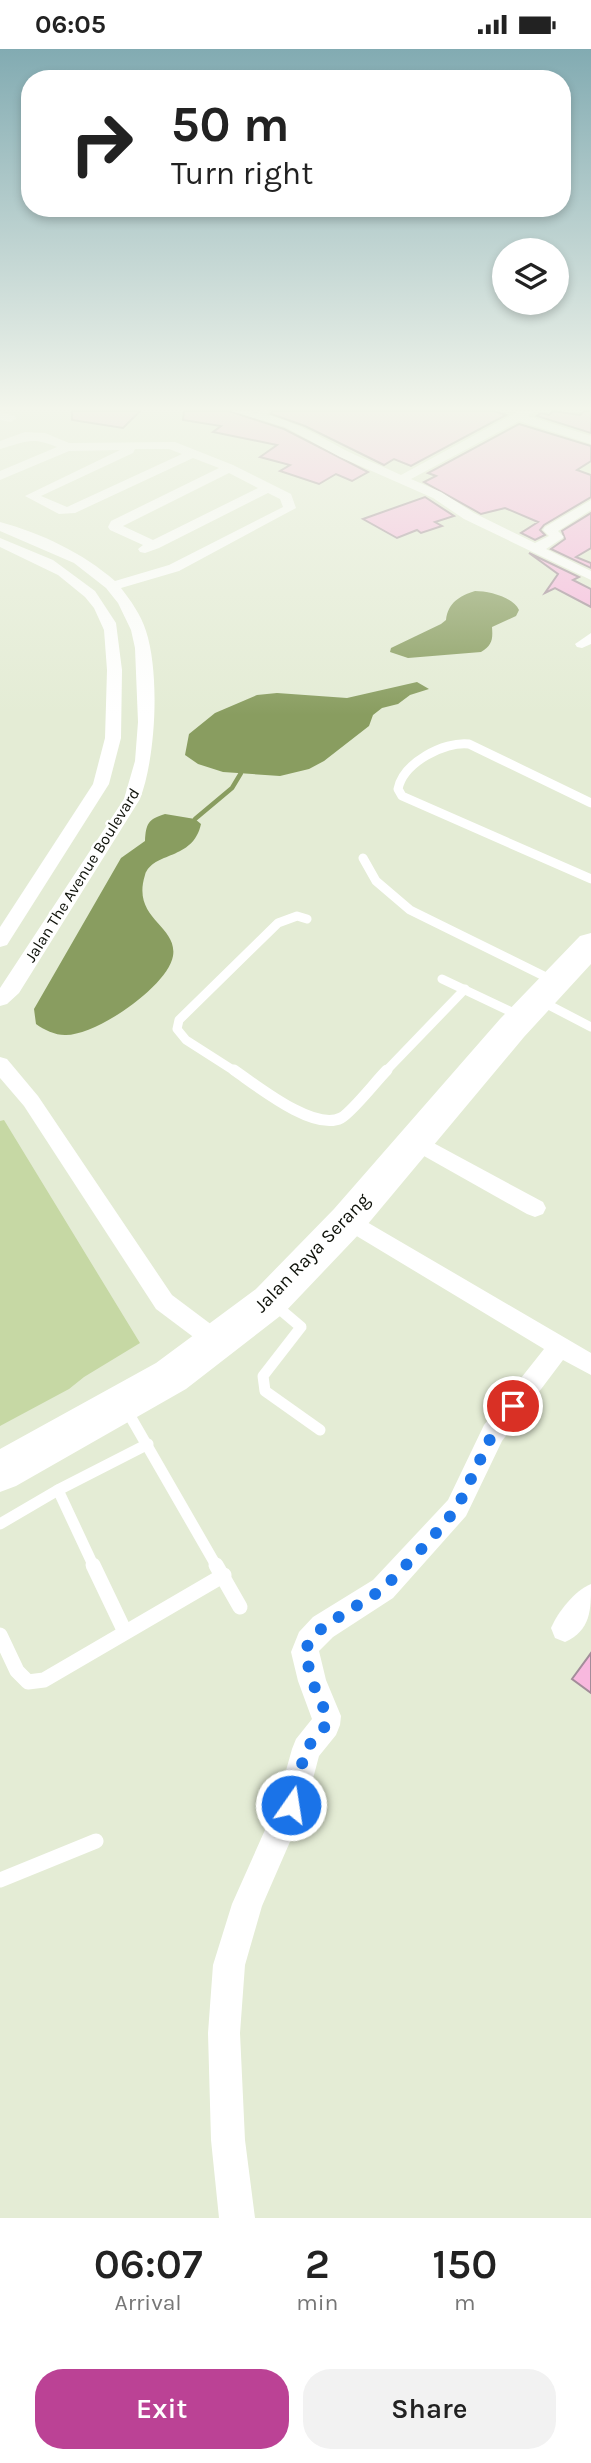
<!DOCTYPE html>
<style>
:root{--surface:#fff;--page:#f2f2f2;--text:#222;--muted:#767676;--accent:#bb4295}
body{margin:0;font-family:Karla,sans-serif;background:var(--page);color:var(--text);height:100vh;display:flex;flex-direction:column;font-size:26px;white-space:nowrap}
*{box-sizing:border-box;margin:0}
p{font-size:23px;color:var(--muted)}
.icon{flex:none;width:38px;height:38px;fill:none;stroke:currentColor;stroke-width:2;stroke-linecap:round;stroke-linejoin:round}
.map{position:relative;height:2169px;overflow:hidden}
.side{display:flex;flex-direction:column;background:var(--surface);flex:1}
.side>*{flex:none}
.top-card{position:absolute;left:21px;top:21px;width:550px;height:147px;border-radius:28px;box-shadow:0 4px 10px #0003;background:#fff;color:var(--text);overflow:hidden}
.tools{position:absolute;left:492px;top:189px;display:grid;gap:14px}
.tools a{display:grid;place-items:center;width:77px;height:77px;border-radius:50%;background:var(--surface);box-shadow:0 4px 10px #0003;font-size:35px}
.pin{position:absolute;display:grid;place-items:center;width:60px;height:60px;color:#fff;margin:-30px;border:4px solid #fff;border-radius:50%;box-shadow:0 2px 7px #0007}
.me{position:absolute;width:77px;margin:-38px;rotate:13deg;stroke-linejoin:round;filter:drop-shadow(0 0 5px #0008)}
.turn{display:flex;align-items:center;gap:24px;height:147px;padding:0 35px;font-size:32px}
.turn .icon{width:91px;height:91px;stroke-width:2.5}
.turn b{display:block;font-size:49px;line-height:60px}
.eta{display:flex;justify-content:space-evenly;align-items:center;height:119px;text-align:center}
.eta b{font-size:42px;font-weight:600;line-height:49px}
.button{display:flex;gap:14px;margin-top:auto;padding:14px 35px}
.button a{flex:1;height:80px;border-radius:28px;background:var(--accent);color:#fff;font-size:28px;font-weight:600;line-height:80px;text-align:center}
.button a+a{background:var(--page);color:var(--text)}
.status{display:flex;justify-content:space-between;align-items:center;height:49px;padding:0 35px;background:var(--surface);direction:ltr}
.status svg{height:19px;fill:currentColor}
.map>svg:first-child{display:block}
</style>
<div class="status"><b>06:05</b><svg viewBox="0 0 49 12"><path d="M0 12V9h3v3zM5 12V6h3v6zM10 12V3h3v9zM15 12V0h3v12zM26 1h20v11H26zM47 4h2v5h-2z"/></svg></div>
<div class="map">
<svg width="591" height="2169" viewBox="0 0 591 2169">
<rect width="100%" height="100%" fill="#e4ecd5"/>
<polygon fill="#c6d8a4" points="4,1071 140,1294 84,1328 69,1340 0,1377 0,1072"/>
<g fill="#899d60">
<path d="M475 542C489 542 513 548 519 561L516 567 492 578C493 591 492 596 481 603L408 609 390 603 391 599 441 575 446 571C448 554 459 547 475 542Z"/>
<polygon points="417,633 429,640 410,646 398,655 382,659 373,666 369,677 324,712 309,720 280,727 223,723 198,715 185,706 189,685 215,664 257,646 277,644 347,649"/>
<path d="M165 765 195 770 201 775C193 812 153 802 145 826 131 870 178 876 173 907 168 937 96 987 65 986 55 986 44 981 36 975L34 960 121 809 145 792C146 775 148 770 165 765Z"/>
</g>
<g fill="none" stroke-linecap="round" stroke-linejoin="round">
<polyline stroke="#899d60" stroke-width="4.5" points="195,770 232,739 241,724"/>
</g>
<g fill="#f8b8de" stroke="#a38d9a" stroke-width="2">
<polygon points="72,362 140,362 123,379 72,371"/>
<polygon points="184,362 229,362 284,380 368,423 352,432 336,425 319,435 280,422 290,416 260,408 277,396 213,383 221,377 183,371"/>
<polygon points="272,362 494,362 506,366 411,417 394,410 384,416 305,377 271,365"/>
<polygon points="553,362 580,366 584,362 591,362 591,384 537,367 541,364 549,366"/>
<polygon points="519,375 591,397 591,412 577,421 591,426 591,448 544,476 540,481 545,486 535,491 521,484 538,473 505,459 481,465 424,433 436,427 428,424"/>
<polygon points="425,448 454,467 435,473 442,477 421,484 417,481 397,489 363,470"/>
<polygon points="591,464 591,499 576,508 591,514 591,519 551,500 565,490 562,482"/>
<polygon points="529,504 579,528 573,531 591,540 591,558 555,539 545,544 558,525"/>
<polygon points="591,1604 591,1644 572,1630"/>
</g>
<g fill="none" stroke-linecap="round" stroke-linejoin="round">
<polyline stroke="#fff" stroke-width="7" points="260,367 266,362"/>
<g stroke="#fff" stroke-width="9">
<path d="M591 754 469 695C444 692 403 714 398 740L402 747 591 830"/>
<polyline points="363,809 376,832 410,861 554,932"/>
<polyline points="442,930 520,967"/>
<polyline points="541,952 591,978"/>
<polyline points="236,1023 186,991 177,980 179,971 278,874 297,867 307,870"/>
<polyline points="385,1023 465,940"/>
</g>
<g stroke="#fff" stroke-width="11">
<path d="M234 1021C256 1036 314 1083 341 1069 352 1063 376 1032 387 1021"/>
<polyline points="275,1256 301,1278 263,1327 265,1342 320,1381"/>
<polyline points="126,1360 217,1518"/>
<polyline points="0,1475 58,1441"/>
<polyline points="94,1518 58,1441 148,1395"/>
</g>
<g stroke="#fff" stroke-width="15">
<polyline points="93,1516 125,1583"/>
<polyline points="216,1516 240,1558"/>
<polyline points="0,1586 17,1622 28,1633 44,1631 224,1526"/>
<polyline points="0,1831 96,1792"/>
</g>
<g fill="#fff" fill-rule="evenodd">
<path d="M231 362C277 362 306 380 345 401 363 410 382 417 401 426L519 362H534L528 367 591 387V395L519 372 411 430 441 443 474 464 535 494 549 487 543 481 545 478 591 451V461L558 482 564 488 546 500 591 522V531L464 470 433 449 340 408 285 378Z"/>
<polygon points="0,363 15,367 17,369 11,373 0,371"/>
<path d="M25 383 45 384 69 394 175 393 233 416 291 445 296 459 179 522 121 539C131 552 141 566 146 582 160 625 156 708 140 750L19 944 7 955 0 957V939L124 750 135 712 138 673 135 599 131 581 118 554 106 539 74 514 0 482V473C41 484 83 504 115 532L169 516 283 458 280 450 268 444 159 499 145 504 140 503 138 500 143 496 110 481 108 478 111 472 219 419 193 409 75 464 59 465 25 447 120 401 69 402 0 431V422L57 398C31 387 25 393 0 400V392ZM135 400H169L182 405 67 458 41 447 133 404ZM229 424 258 439 153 491 123 477Z"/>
<polygon points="0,489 53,511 95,542 116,574 122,621 121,689 109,735 7,896 0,898 0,878 93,735 105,689 107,621 104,581 94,559 85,548 58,526 0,498"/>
<polygon points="591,584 591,595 582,599 577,598 575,595"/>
<polygon points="0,1008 7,1010 38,1047 172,1246 212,1276 228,1296 224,1303 216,1306 208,1303 196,1290 156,1260 24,1057 0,1029"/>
<polygon points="415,1084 543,1153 546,1159 543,1165 535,1168 527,1165 408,1098 404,1092 408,1086"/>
<polygon points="348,1162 591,1304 591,1326 563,1311 502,1392 466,1467 393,1549 333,1588 319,1602 326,1631 341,1667 340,1676 336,1686 319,1707 306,1756 262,1857 245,1916 240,1984 245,2091 255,2169 219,2169 211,2091 208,1984 213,1916 232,1855 277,1754 292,1700 296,1690 312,1670 298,1632 291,1603 299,1583 313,1568 373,1531 448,1451 484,1376 544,1300 340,1177 337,1171 340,1165"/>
<path d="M591 1535C591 1561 591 1581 565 1593L555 1589 551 1579C558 1563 574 1542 591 1535Z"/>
</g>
<polygon fill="#fff" fill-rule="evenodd" points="591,884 591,915 524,988 362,1182 284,1264 186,1340 16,1437 0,1443 0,1400 156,1314 256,1240 334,1160 500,970 580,887"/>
</g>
<linearGradient id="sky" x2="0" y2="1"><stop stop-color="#82abb2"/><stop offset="0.54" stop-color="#f3f6ec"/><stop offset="1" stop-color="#f3f6ec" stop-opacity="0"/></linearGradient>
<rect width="591" height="666" fill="url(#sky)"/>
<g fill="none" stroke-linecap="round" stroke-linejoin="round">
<polyline stroke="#1a73e8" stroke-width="12" stroke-dasharray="0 21.6" points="291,1756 306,1700 326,1676 327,1667 312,1632 305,1603 309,1593 323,1578 383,1540 430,1491 457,1459 493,1384 513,1357"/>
</g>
<g text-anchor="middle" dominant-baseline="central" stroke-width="5" stroke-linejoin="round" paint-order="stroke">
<g font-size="16" fill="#0e1109" stroke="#fff">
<text transform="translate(82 826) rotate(-58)">Jalan The Avenue Boulevard</text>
</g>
<g font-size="19" fill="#0e1109" stroke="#fff">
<text transform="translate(312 1204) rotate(-46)">Jalan Raya Serang</text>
</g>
</g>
</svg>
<div class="tools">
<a><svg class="icon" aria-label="layers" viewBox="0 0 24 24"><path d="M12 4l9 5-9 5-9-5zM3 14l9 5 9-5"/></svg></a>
</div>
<div class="pin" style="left:513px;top:1357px;background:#d93025"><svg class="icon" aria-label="arrive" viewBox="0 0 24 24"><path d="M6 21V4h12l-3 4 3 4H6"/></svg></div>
<svg class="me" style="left:291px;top:1756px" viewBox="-20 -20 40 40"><circle r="17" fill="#1a73e8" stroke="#fff" stroke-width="3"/><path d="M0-11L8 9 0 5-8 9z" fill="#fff"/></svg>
<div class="top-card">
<div class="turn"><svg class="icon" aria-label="right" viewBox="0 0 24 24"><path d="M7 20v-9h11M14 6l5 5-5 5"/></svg><div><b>50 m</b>Turn right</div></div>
</div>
</div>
<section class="side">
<div class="eta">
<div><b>06:07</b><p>Arrival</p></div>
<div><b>2</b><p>min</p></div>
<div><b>150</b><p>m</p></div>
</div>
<div class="button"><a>Exit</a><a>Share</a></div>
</section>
